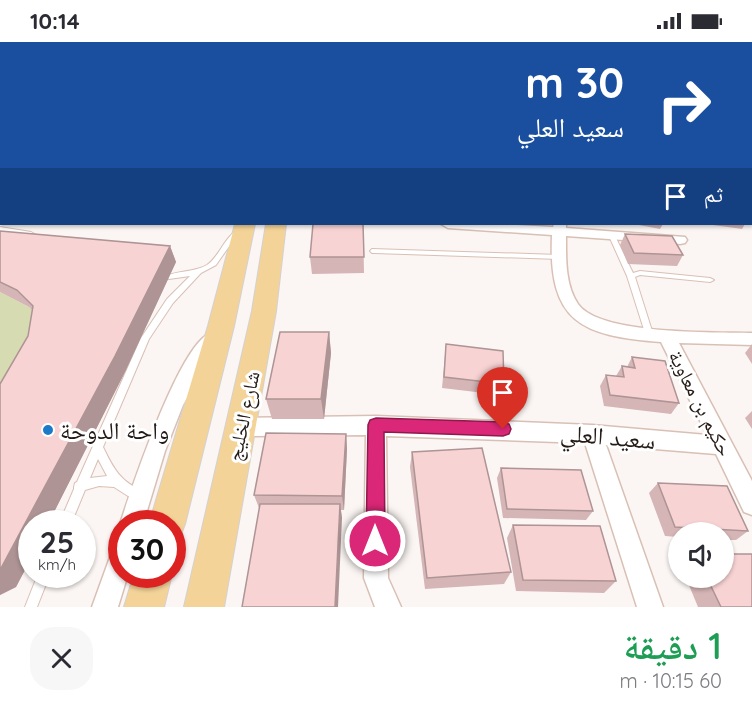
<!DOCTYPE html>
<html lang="ar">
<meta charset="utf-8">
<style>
:root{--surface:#fff;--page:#f7f7f7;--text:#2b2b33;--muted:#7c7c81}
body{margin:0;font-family:Quicksand,"Noto Naskh Arabic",sans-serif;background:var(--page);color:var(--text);direction:rtl;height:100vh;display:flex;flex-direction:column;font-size:22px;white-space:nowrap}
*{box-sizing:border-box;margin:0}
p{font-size:20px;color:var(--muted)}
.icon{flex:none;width:33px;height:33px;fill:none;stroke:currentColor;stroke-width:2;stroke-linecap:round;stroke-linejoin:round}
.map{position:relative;height:565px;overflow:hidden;direction:ltr}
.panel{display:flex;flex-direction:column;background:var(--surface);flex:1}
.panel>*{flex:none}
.top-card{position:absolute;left:0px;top:0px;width:753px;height:183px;box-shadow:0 2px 4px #0004;direction:rtl;background:#1a4fa0;color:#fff;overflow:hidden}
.controls{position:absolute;left:668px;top:480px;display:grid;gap:12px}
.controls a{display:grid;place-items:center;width:66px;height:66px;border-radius:50%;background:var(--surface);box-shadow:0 2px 4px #0004;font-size:30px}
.speed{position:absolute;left:18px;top:468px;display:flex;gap:12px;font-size:30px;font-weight:700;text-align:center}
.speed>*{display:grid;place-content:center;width:78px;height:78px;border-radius:50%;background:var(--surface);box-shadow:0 2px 4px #0004;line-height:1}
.speed small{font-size:15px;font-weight:400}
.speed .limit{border:9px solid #d22;background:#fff;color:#111}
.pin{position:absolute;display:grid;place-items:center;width:51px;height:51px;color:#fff;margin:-62px -26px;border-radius:50% 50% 50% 0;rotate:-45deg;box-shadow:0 0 6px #0007}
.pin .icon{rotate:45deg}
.me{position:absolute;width:66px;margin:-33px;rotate:0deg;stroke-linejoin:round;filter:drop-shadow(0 0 4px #0008)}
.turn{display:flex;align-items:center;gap:21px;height:126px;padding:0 30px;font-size:27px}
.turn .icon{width:78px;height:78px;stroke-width:2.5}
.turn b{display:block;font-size:42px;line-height:51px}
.then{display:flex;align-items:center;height:57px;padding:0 30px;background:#0003;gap:12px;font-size:22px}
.round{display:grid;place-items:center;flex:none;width:63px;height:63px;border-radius:24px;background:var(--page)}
.summary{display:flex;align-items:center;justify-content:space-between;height:102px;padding:0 30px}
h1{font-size:36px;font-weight:600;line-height:45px;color:#1e9e55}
.status{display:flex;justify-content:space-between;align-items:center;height:42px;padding:0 30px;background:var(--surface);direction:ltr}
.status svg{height:16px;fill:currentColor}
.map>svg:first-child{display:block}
</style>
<div class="status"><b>10:14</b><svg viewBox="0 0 49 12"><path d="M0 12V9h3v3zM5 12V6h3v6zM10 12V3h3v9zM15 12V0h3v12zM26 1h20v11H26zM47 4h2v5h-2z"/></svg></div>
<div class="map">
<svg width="752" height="565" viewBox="0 0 752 565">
<rect width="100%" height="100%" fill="#fbf6f4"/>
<polygon fill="#d7dbb2" points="0,250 29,265 45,281 0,374"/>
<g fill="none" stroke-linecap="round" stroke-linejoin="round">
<g stroke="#d9c0b4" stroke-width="2">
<g id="service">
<rect x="358" y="0" width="4" height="2"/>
<rect x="0" y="166" width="2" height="4"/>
<polygon points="0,185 31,190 43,197 40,199 27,193 0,189"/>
<path d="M239 187 242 189 232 200 216 223 201 231 173 261 149 297 103 405C113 426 121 441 144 449L146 453 144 457 140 458 128 454 114 445 99 444 85 448 71 482H59L74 447V445L75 441 77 440 141 296 167 257 190 234 169 237 165 235C176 228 193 231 207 223 220 214 224 195 239 187ZM98 417 107 434 90 436Z"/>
<polygon points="612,192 615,194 633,231 640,229 710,236 714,238 710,240 640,233 635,235 653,292 649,295 646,294 627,234 609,194"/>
<polygon points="372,207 559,213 563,215 559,217 374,211 372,211 370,209"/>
<polygon points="38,532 50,532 37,565 25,565"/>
</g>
</g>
<g stroke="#d9c0b4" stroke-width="3">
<g id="minor">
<rect x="0" y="142" width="2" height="8"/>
<path d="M441 182H499L553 185 554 182H566V186L685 195 687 198 685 201 680 202 566 194C566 216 565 243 578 262 599 293 715 290 752 291V303L679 301 752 439V473L744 470 716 412 606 403 663 565H637L585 401 386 394 388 536 401 565H375L364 536 366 393 240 394 233 391 230 385 233 379 240 376 376 374 592 383 707 393 661 300C581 294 548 280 552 193L448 186Z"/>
<path d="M211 291 217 293 219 297 183 363 165 409 143 482H122V487L120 482C131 448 180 300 211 291Z"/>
<polygon points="122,500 122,532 128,532 118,565 92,565 114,504"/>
</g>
</g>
<g stroke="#d9c0b4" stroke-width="2">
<polygon id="tertiary" points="623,0 633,0 634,2 624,2"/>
</g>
<g stroke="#d3d1d1" stroke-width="2">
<g id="primary">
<rect x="245" y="0" width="12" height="2"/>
<polygon points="265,0 277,0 277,2 266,2"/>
<polygon points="235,182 255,182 234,284 185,482 180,495 172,497 172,482 149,482 208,284"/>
<polygon points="266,182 286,182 276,269 224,565 184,565 252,269"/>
<polygon points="134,532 172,532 164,565 124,565"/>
</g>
</g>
<use href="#service" fill="#fff" fill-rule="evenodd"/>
<use href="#minor" fill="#fff" fill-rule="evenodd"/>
<use href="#tertiary" fill="#fff" fill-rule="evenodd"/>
<use href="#primary" fill="#f4d398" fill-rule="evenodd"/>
</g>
<g fill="#d5b5b6">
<polygon points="638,0 697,0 696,2 640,2"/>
<rect x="0" y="19" width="2" height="23"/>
<polygon points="363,182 364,231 312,232 310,215"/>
<polygon points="634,182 663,182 660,187"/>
<polygon points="706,182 745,182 742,187"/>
<polygon points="0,189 170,204 176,220 125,330 16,545 0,553 0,342 28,294 32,268 29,265 0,250"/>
<polygon points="625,192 683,213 677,224 628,222 620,203"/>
<polygon points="329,290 331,311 324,377 272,377 266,357"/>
<polygon points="446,302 504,342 501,353 442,346"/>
<polygon points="752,302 752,322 745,311"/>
<polygon points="632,315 679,361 671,372 604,364 600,344 606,333 616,334 622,324 627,325"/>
<polygon points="752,369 752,387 745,376"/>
<polygon points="346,392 347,407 344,468 341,468 342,476 259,466 254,453"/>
<polygon points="412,410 511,530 504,542 425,547 410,425"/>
<polygon points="501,426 593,469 586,478 503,476 497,436"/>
<polygon points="658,441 748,489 736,498 723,498 723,490 678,490 678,495 665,494 649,451"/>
<polygon points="513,483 616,539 604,551 516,549 507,496"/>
<polygon points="686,536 723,536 752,565 698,565"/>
</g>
<g fill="#ae9494">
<polygon points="146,0 159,0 157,2 144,2"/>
<polygon points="170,204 176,220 125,330 48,482 32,482 32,515 16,545 0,553 0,528"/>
<polygon points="329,290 331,311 324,377 321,357"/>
<polygon points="346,392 347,407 344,468 342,454"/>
<polygon points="340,462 342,476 338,565 335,565"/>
</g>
<g fill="#f8d3d4" stroke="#ae9494" stroke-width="1.5">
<polygon points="107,0 146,0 144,2 106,1"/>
<rect x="219" y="0" width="20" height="2"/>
<polygon points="551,0 587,0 589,2 553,2"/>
<polygon points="0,19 2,19 2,31 0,30"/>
<polygon points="313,182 363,182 364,215 310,215"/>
<polygon points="0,189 170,204 115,314 0,528 0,342 28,294 33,264 17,248 0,240"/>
<polygon points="625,192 672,194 683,213 634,211"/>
<polygon points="280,290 329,290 321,357 266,357"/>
<polygon points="446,302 503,309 504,342 444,335"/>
<polygon points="632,315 665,319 679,361 610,353 606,333 624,335 622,324 635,326"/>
<polygon points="266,391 346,392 342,454 254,453"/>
<polygon points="482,406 511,530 427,536 412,410"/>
<polygon points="501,426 581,428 593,469 507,467"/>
<polygon points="658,441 727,444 748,489 675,485"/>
<polygon points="260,462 340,462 335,565 242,565"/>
<polygon points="513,483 600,484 616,539 523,538"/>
<polygon points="723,512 752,512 752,565 721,565 707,536 723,536"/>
</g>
<polygon fill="#db2777" stroke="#8e194d" stroke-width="1.5" points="376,376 503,380 509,382 511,387 509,392 503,394 384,390 385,499 382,506 375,509 368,506 366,499 368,383 370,378"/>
<circle fill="#1c7bc7" stroke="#fff" stroke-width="2" cx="48" cy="388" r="6"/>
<g text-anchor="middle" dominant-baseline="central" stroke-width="6" stroke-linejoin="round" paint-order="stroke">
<g font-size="20" fill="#241b17" stroke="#fff">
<text transform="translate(701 361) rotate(63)">حكيم بن معاوية</text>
<text transform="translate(243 374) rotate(-78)">شارع الخليج</text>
</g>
<g font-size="24" fill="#241b17" stroke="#fff" text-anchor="start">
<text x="60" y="388">واحة الدوحة</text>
</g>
<g font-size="24" fill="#241b17" stroke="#fff">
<text transform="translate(608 394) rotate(5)">سعيد العلي</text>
</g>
</g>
</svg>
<div class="controls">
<a><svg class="icon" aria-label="sound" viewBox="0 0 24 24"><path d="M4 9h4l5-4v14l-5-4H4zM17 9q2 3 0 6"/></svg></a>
</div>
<div class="speed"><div>25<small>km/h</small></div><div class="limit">30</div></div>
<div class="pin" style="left:503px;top:387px;background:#d93025"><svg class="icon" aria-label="arrive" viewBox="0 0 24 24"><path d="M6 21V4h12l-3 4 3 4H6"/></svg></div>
<svg class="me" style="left:375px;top:499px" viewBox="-20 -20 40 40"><circle r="17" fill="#db2777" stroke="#fff" stroke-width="3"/><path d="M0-11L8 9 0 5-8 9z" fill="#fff"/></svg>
<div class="top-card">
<div class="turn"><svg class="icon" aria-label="right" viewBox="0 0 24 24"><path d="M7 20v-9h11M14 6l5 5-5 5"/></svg><div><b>30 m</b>سعيد العلي</div></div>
<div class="then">ثم<svg class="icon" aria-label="arrive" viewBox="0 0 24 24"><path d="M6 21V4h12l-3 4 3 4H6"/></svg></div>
</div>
</div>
<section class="panel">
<div class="summary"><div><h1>1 دقيقة</h1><p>60 m · 10:15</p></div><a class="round"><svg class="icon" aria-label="close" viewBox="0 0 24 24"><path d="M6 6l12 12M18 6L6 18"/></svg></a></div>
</section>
